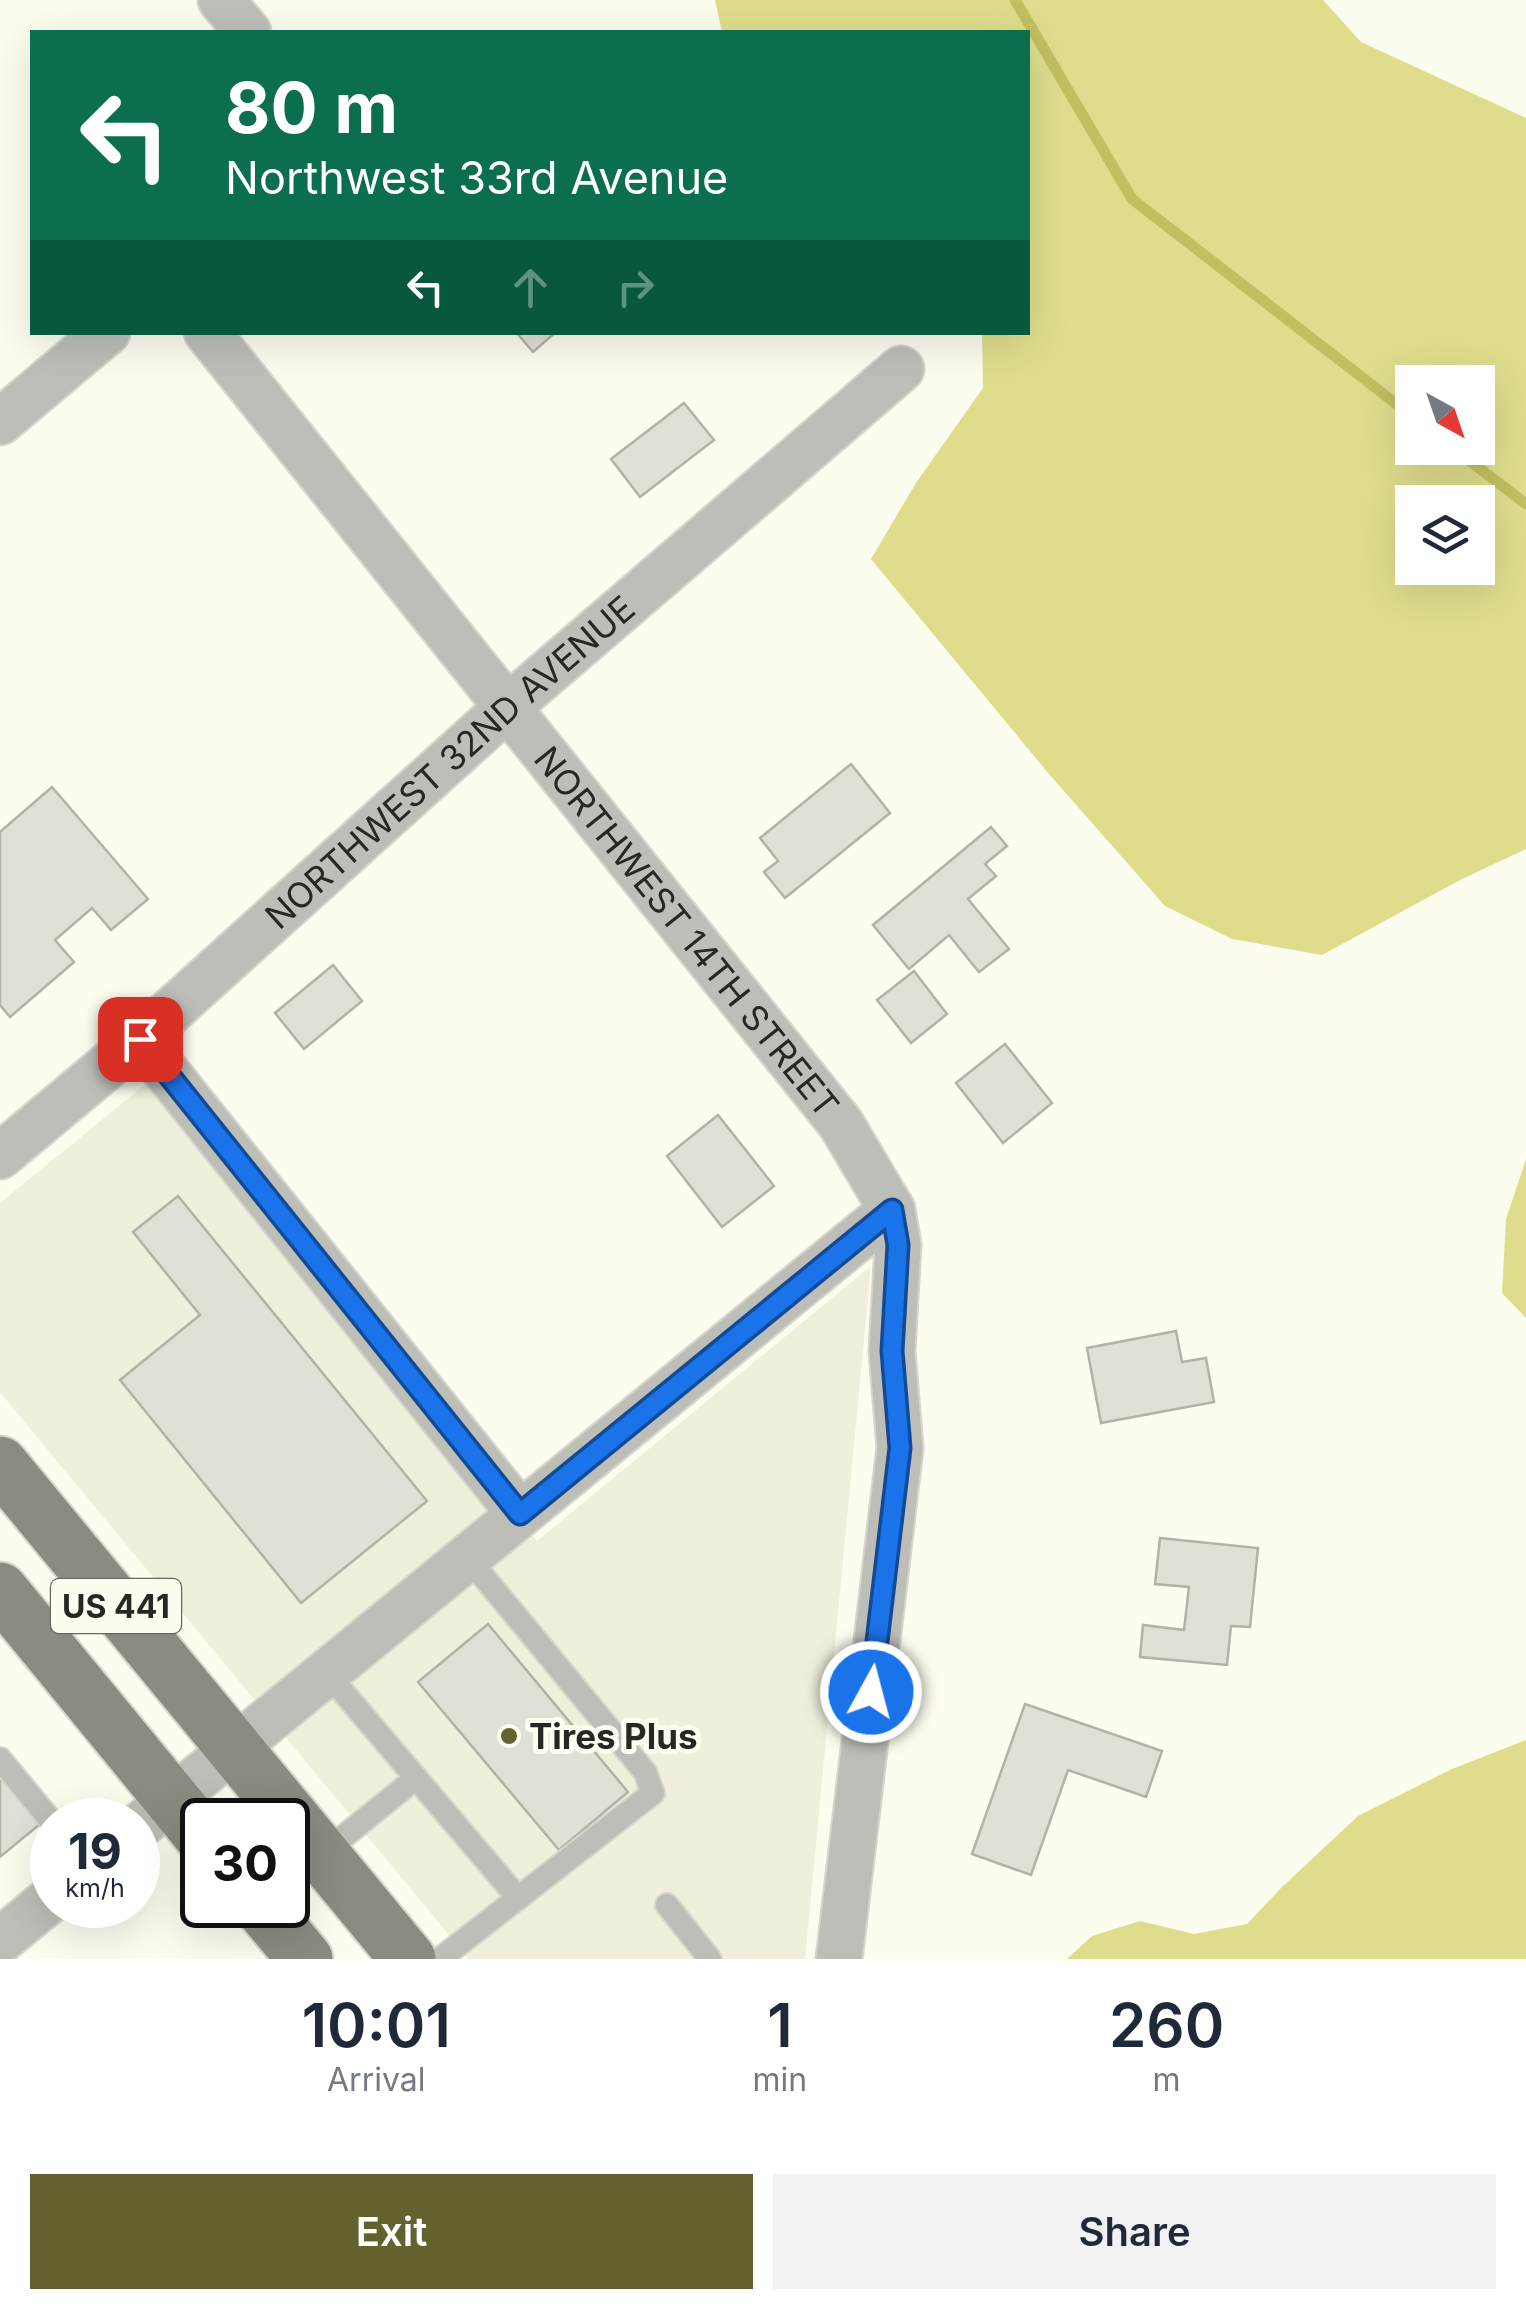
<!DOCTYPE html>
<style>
:root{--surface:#fff;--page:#f2f2f3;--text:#1f2937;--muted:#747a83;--accent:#63622f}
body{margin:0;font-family:Inter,sans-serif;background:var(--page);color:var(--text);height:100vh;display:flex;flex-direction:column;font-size:38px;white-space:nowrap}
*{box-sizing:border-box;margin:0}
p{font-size:32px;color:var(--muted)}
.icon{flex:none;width:55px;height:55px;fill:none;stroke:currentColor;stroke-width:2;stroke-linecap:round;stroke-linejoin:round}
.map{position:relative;height:1959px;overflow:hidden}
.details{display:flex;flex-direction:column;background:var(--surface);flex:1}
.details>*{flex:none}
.top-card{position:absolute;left:30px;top:30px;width:1000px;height:305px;border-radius:0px;box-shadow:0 10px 40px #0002;background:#0b6e4f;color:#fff;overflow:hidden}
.needle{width:65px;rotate:140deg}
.tools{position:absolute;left:1395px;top:365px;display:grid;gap:20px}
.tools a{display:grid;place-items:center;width:100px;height:100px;border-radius:0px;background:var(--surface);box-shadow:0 10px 40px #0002;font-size:50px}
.speed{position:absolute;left:30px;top:1798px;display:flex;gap:20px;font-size:50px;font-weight:700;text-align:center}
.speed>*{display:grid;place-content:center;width:130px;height:130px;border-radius:50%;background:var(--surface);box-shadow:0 10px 40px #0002;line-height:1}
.speed small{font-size:25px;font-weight:400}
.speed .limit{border:5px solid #111;border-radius:15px;background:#fff;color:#111}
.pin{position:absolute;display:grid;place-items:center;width:85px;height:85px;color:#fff;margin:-42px;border-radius:20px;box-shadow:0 5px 15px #0006}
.me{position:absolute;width:110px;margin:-55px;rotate:7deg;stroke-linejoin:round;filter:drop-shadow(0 0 8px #0008)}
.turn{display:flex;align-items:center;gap:35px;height:210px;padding:0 30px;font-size:45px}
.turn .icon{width:130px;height:130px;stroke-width:2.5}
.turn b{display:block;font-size:70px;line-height:85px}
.lanes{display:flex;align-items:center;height:95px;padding:0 30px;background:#0003;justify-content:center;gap:50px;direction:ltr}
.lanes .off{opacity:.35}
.eta{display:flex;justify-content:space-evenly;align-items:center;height:170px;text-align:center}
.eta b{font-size:60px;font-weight:600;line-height:70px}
.action{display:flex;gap:20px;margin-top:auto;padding:20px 30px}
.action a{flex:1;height:115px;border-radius:0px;background:var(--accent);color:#fff;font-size:40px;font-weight:600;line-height:115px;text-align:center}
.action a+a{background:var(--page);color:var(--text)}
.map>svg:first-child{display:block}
</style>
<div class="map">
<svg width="1526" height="1959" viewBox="0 0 1526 1959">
<rect width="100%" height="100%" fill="#fcfcef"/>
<polygon fill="#efefdb" points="157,1075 537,1541 871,1266 805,1959 469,1959 0,1392 0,1203"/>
<g fill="#dfdd8c" fill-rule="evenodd">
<path d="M715 0H1323L1361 42 1526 118V849L1460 880 1322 955 1232 939 1165 906 1049 774 871 559 916 483 983 388 982 333 1028 332V32H722ZM1412 382H1478V448H1412ZM1412 502H1478V568H1412Z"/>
<polygon points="1526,1159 1526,1318 1502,1293 1506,1219"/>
<polygon points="1526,1740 1526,1959 1067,1959 1092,1936 1140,1921 1194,1934 1247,1924 1281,1888 1358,1816 1452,1769"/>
</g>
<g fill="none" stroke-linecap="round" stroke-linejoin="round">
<g stroke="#c1bf62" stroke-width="11">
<polyline points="1015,0 1132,199 1412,416"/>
<polyline points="1453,448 1526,504"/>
</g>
</g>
<g fill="#e0e0d4" stroke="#b2b2a6" stroke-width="2.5">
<polygon points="516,332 556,332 533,352"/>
<polygon points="684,403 714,440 640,497 611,459"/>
<polygon points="851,764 890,813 785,898 764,872 778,861 760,838"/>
<polygon points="52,787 148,899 111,930 92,908 55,940 74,962 10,1017 0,1005 0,832"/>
<polygon points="991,827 1007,846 985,864 996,876 968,899 1009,949 979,972 949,935 909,969 873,925"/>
<polygon points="333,965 362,1001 304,1049 275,1013"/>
<polygon points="914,971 947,1014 911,1043 877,1000"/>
<polygon points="1005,1044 1052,1103 1003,1143 956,1083"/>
<polygon points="718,1115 774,1186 722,1227 667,1156"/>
<polygon points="178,1196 427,1501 301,1603 120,1380 200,1315 133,1232"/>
<polygon points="1176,1331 1182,1362 1206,1358 1214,1402 1101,1423 1087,1348"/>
<polygon points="1160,1538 1258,1548 1250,1627 1231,1626 1227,1665 1140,1657 1143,1625 1184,1630 1189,1587 1155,1584"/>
<polygon points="488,1624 628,1792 559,1850 418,1682"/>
<polygon points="1025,1704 1162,1751 1146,1797 1068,1770 1031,1875 972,1854"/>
<polygon points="0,1775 40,1824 0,1857"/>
</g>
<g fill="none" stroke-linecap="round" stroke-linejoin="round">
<g stroke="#d6d6ca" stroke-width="26">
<g id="service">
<polyline points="327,1673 518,1898"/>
<polyline points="0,1759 52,1822"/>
<polyline points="321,1855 416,1778"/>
<polyline points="667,1905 710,1959"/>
<polyline points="440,1959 653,1793 645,1772 468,1558"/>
</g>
</g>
<g stroke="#d6d6ca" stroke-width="49">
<g id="minor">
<polyline points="221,0 248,32"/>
<path id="s1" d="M207 332 841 1124 892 1210 898 1245 892 1351 900 1448 839 1959"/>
<polyline points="0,422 107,332"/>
<polyline points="140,1039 520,1514"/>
<path id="s2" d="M0 1156 140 1039 509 706 901 369"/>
<polyline points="138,1827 892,1210"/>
<polyline points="0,1941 52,1898"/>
</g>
</g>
<g stroke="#d6d6ca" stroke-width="59">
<g id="primary">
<polyline points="0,1464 408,1959"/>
<polyline points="0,1590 202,1836"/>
<polyline points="260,1905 305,1959"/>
</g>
</g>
<use href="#service" stroke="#bebeb9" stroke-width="22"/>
<use href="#minor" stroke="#bebeb9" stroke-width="45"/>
<use href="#primary" stroke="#8b8b81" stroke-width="55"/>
</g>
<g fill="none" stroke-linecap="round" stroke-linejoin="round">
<g stroke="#114b97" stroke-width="25">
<polyline id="route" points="140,1039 520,1514 892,1210 898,1245 892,1351 900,1448 871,1692"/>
</g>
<use href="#route" stroke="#1a73e8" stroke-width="18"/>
</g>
<circle fill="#63622f" stroke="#fcfcef" stroke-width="4" cx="509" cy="1736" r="10"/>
<g text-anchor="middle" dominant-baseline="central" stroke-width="10" stroke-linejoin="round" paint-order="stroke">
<rect fill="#fcfcef" stroke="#676760" stroke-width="2.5" x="51" y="1579" width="130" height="54" rx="8"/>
<g font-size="32" font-weight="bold" fill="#272723">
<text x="116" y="1606">US 441</text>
</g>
<g font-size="35" fill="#272723" stroke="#fcfcef">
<text stroke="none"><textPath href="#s2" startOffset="598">NORTHWEST 32ND AVENUE</textPath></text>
<text stroke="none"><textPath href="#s1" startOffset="768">NORTHWEST 14TH STREET</textPath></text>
</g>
<g font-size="35" font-weight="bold" fill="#272723" stroke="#fcfcef" text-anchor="start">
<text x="529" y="1736">Tires Plus</text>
</g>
</g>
</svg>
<div class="tools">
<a><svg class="needle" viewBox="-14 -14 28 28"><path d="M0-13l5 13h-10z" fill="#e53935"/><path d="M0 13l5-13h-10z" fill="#747a83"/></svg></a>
<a><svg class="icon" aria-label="layers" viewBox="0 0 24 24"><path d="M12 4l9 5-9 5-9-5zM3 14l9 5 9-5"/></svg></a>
</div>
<div class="speed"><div>19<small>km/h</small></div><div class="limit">30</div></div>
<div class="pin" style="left:140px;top:1039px;background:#d93025"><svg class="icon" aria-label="arrive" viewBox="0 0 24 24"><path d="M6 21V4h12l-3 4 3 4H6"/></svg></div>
<svg class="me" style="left:871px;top:1692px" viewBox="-20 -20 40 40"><circle r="17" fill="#1a73e8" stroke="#fff" stroke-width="3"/><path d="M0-11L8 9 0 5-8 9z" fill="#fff"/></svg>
<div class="top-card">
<div class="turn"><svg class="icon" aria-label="left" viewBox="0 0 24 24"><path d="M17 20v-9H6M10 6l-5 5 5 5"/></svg><div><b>80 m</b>Northwest 33rd Avenue</div></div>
<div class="lanes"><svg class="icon" aria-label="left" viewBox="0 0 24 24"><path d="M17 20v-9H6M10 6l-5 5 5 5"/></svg><svg class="icon off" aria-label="ahead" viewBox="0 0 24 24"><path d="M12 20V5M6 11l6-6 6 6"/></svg><svg class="icon off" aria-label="right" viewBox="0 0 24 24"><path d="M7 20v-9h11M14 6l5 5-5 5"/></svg></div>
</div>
</div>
<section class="details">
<div class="eta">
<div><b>10:01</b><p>Arrival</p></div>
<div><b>1</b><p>min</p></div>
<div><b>260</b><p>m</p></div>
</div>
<div class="action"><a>Exit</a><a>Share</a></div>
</section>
